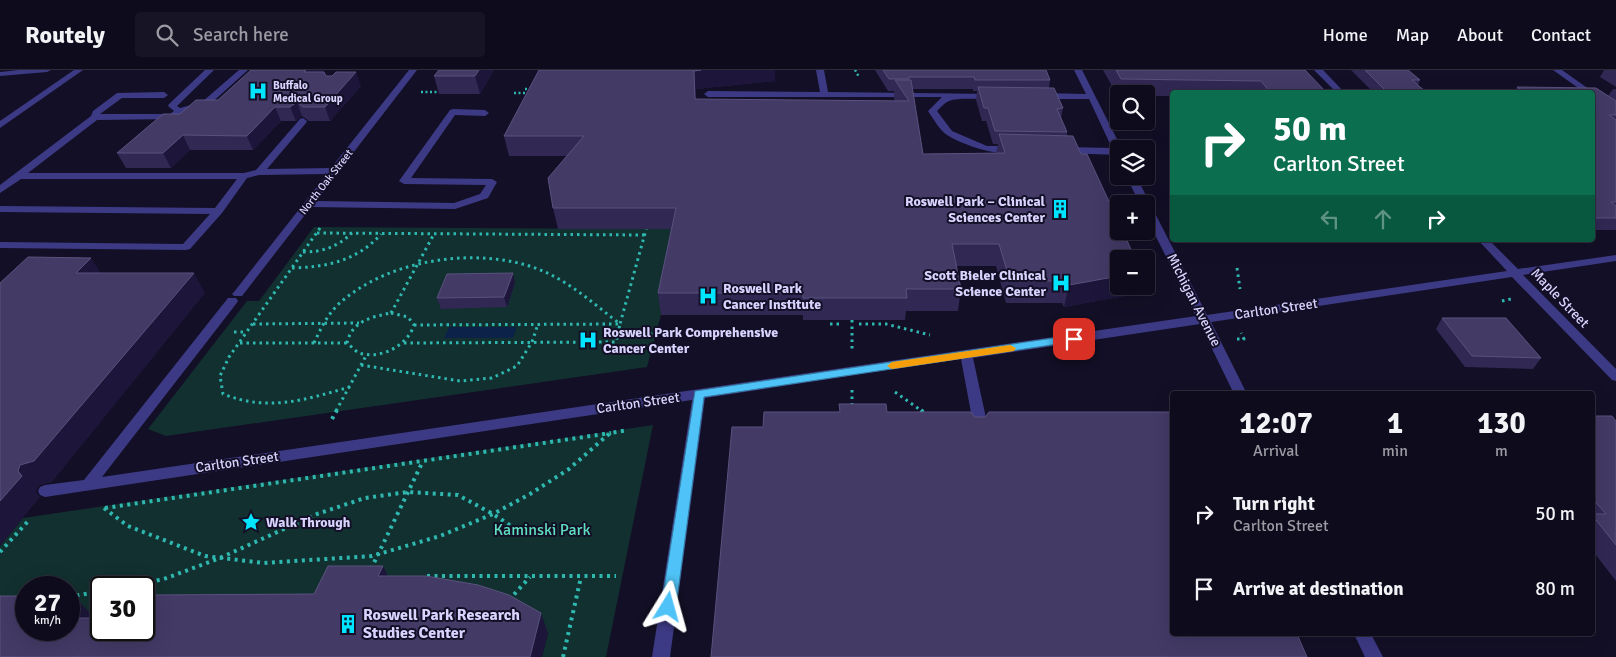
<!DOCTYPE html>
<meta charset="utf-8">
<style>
:root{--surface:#0e0b1c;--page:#171425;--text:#f1f3f6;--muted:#9b9ba3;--line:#2e2b3b}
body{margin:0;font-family:Signika,sans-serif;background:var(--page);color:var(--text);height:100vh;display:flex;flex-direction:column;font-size:19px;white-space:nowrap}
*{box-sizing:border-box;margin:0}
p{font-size:16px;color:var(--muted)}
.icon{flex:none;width:28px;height:28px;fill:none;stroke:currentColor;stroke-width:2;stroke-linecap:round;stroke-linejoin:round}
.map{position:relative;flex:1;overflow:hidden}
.panel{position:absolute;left:1170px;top:321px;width:425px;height:245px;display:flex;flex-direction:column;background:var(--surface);border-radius:5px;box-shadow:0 5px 20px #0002,0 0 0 1px var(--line)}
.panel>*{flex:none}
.hud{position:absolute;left:1170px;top:20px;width:425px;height:152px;border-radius:5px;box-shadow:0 5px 20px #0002,0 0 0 1px var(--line);background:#0b6e4f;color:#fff;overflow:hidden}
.fabs{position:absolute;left:1110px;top:15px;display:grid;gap:10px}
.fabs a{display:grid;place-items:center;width:45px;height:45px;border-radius:5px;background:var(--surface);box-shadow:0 5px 20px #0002,0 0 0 1px var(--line);font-size:25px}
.speed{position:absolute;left:15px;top:506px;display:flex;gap:10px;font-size:25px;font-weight:700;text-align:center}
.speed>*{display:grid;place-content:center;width:65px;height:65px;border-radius:50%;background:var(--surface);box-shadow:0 5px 20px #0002,0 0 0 1px var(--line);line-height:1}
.speed small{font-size:12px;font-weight:400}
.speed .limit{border:2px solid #111;border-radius:8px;background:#fff;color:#111}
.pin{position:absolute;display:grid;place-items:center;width:42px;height:42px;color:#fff;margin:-21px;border-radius:10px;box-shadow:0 2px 8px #0006}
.me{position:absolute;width:55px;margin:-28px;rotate:8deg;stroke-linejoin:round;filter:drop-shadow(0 0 4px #0008)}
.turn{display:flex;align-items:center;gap:18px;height:105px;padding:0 20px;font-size:22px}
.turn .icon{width:65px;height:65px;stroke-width:2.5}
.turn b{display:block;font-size:35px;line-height:42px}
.lanes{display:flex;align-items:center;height:48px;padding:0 20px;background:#0003;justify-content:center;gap:25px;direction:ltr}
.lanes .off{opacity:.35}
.eta{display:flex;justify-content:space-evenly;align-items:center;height:85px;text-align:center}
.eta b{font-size:30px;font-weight:700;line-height:35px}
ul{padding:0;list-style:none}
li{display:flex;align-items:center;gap:15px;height:75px;padding:0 20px}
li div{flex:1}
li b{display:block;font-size:19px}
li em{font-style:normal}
header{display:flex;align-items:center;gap:30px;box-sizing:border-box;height:70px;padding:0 25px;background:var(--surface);border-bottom:1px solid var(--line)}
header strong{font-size:24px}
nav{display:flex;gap:28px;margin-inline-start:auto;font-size:18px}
.search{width:350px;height:45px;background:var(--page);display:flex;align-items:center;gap:12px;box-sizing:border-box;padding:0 18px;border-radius:5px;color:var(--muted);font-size:19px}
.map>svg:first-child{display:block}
</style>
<header>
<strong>Routely</strong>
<div class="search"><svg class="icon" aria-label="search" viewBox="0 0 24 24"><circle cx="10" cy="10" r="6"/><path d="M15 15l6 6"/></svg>Search here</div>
<nav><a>Home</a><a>Map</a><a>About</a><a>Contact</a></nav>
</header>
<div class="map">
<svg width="1616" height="587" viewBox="0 0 1616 587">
<rect width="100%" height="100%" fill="#130f26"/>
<g fill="#12302f" fill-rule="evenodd">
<polygon points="680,153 661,245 647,297 166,366 148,359 247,231 259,231 314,157 640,159"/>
<path d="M653 355 606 587H542L548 563 327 545 156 568H80L69 547V518H26V547H0V476L23 448ZM101 518H144V560H101Z"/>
</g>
<polygon fill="#0c2248" points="449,257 517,257 513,268 444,268"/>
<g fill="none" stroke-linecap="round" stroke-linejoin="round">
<g stroke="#2fb8b0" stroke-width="2.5" stroke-dasharray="2 2.5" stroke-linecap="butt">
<polyline points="855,0 859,7"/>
<polyline points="525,19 532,19"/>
<polyline points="421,22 441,22"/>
<polyline points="514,23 531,23"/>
</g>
<g stroke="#2fb8b0" stroke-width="3" stroke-dasharray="2.5 4" stroke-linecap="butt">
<path d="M320 158 229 287 220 306 223 324C269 342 304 330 350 317"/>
<polyline points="317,163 645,165"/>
<path d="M303 182C323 182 337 177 352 163"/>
<path d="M292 198C327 197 357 191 381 164"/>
<polyline points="1237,198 1240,219"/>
<polyline points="1502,231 1511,229"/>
<path d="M391 243 408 247 414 255C408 275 381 290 359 283 355 281 351 276 347 273 352 251 371 247 391 243Z"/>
<polyline points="391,243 434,164"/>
<polyline points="852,250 852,282"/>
<polyline points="253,254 359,253"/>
<polyline points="830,254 843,254"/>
<polyline points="859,254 886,254 930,265"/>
<polyline points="414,255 620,254 618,263 662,264"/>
<polyline points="234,262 246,262"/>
<polyline points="1237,269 1244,269 1241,263"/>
<polyline points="240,273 347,273"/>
<path d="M314 273C321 258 328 243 341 232 390 189 477 176 538 199 569 211 594 234 620 254L647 156"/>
<polyline points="404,273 616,272 618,263"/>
<polyline points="361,295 460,311 492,308 517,296 532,272 538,254"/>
<polyline points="852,320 852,337"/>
<polyline points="895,322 922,341"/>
<polyline points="336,341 367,284"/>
</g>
<g stroke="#2fb8b0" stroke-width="4" stroke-dasharray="3 4.5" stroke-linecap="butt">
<polyline points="921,340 925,344"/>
<polyline points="332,349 337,340"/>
<polyline points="104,438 128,456 205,486 264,493 372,486 440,466 493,444 530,424 569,399 610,363 628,360"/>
<polyline points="105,438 611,363"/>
<polyline points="0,482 30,449"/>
<polyline points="371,499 423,391"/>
<polyline points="427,506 616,506"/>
<polyline points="120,518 164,509 220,488 317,444 365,428 408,422 458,425 493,444 517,460 540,462"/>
<polyline points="69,527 101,521"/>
<polyline points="509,530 530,507"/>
<polyline points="563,587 581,507"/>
</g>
<g fill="#3d3a85" fill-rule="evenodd">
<polygon points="19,0 51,0 47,2 0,6 0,2"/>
<polygon points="74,0 83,0 0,58 0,51"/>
<polygon points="205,0 214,0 177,36 180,38 202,32 239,0 248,0 208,36 182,43 175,49 97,50 28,103 244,103 256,100 300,49 303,48 307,51 306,53 267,99 331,98 409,0 417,0 316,131 454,133 480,124 486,115 404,114 399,111 450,40 453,39 485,40 489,43 485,46 455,45 411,108 492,109 497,112 488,128 455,139 311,137 242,226 234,226 232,224 234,222 327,104 259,105 247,108 222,143 190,179 186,180 0,178 0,172 183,174 210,144 0,142 0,136 215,138 237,109 21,109 0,123 0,115 91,46 93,41 117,23 164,22 168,25 164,28 122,28 100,44 170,44 174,41 168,36 169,34"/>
<path d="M816 0H824L828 22 995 24 996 26C987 32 962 26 949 31 944 33 940 38 937 41L952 61 987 76H1013L1018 79C1003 90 961 74 947 65 940 61 933 48 928 41L942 27H708L704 24 708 21 820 22Z"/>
<polygon points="1074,0 1082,0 1122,79 1119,79 1119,85 1063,83 1058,80 1063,77 1112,78 1089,29 1042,29 1038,26 1042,23 1086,24"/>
<polygon points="1314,0 1323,0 1344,22 1336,22"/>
<polygon points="1553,0 1562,0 1593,22 1584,22"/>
<polygon points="1126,106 1136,106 1207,245 1507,201 1478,170 1489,170 1518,199 1616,185 1616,191 1523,205 1616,299 1616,311 1612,310 1512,207 1211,252 1247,324 1234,324 1200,254 973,288 986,348 984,351 974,351 972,348 961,289 705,328 670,587 652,587 692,330 45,427 40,425 38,421 40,417 45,415 84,410 228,228 236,228 238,231 236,234 102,407 1196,246 1146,147 1146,134 1140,134"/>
<polygon points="1354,564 1371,564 1383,587 1365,587"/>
</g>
</g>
<g fill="#312854" fill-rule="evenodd">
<polygon points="494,0 480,24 439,24 434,6"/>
<path d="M539 0H775V11L696 19V29L895 31 894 29V21H888L875 0H1046L1050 10 1049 18 1063 38 1061 48 1067 62V66L1119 216H1137L1135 224 1064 237 1062 233H1006L996 196H956L961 219 958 241H906L905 250H803V245H661L658 223 671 159H558L553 138 567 86H509L504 66ZM912 19H973V21H977L976 30 982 51H986L993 74H998L996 83 923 84Z"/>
<polygon points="1103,0 1305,0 1326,22 1172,22 1172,26 1146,26 1146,24 1119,24 1119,25 1117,25"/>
<polygon points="1351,0 1408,0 1420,10 1418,15 1426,22 1373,22"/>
<polygon points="1604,0 1616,0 1616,17 1600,7"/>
<polygon points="323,2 326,6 361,16 330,51 309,51 302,46 296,51 281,51 253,80 190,80 171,98 126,98 117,83 180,44 218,30"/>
<polygon points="1517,17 1596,18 1608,26 1613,19 1616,19 1616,160 1592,160 1592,22 1514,22"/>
<polygon points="515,213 507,237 441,239 437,228"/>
<polygon points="1442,248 1541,288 1533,299 1465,297 1436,259"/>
<polygon points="1592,346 1616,351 1616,511 1592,480"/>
</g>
<g fill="#1d163a">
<polygon points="306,0 325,0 309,16 304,2"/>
<polygon points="479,0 494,0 480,24 475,6"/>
<polygon points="701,0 775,0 775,11 696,19 697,49 694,1"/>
<polygon points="356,2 361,16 330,51 325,37"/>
<polygon points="297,32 302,46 296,51 290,37"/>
<polygon points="275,37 281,51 253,80 247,66"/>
<polygon points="183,65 190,80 171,98 163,83"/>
<polygon points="91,188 104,208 76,203"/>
<polygon points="194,203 205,223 52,412 38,416 36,422 40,427 0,476 0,431 18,401 20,395"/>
<polygon points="513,203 515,213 507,237 504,227"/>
<polygon points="1119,206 1119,216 1137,216 1135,224 1064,237 1069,215"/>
<polygon points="383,496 393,516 378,506"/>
<polygon points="75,527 94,547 80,568 69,557 69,536"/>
<polygon points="541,543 548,563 542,587 530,587"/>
</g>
<g fill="#433a66" stroke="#5a527e">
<polygon points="251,0 306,0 304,2 324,2 326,6 332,6 336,2 356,2 325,37 303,37 297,32 290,37 275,37 247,66 183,65 163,83 117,83 163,44 180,44 196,30 218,30"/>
<polygon points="439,0 479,0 475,6 434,6"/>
<polygon points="539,0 701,0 694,1 695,29 909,31 895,10 911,10 923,84 1005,83 999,64 1073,66 1081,84 1087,84 1119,153 1119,161 1123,161 1135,189 1119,189 1119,206 1069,215 1067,211 1010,211 999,174 952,174 961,219 906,219 907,228 803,228 803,223 658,223 676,138 553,138 548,108 584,66 504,66"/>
<polygon points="883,0 1046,0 1050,10 975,10 974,7 909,7 909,9 889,9"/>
<polygon points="1116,0 1305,0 1326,22 1270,22 1261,11 1121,9"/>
<polygon points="1365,0 1408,0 1420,10 1412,10 1426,22 1387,22"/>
<polygon points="978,17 1054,18 1063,38 1057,39 1067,62 995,61 988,38 984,38"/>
<polygon points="1517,17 1596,18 1616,31 1616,45 1609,45 1616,50 1616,132 1611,132 1616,136 1616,148 1592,148 1592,76 1595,76 1592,74 1592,22 1525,22"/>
<polygon points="28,187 91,188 76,203 194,203 34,391 20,395 18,401 22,406 0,431 0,213"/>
<polygon points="513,203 504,227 437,228 447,204"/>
<polygon points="1442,248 1506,248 1541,288 1472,286"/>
<polygon points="839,334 886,334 887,342 971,342 975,347 985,347 989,342 1172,342 1172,564 1297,564 1307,587 711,587 732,357 763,357 764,342 840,342"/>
<polygon points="1592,346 1612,346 1616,351 1616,475 1592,445 1592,444 1606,444 1592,428 1592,408 1595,408 1592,405"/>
<polygon points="328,496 383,496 378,506 426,506 478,515 509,525 541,543 530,587 0,587 0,526 26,526 26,560 69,560 69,548 101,548 101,560 144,560 144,539 152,525 314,524"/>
<polygon points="69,527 75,527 69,536"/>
</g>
<polygon fill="#4fc3f7" stroke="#337fa1" points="1074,265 1078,266 1080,269 1078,271 704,327 676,537 674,542 668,544 663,542 661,537 695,321"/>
<polygon fill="#f59e0b" points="1010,275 1016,278 1014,281 892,299 887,296 892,292"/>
<defs>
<g id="hospital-bare" transform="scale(1.5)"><path d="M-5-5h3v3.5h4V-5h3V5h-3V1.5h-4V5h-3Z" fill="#00e5ff" stroke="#130f26" stroke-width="2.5" paint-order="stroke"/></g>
<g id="building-bare" transform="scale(1.5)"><path d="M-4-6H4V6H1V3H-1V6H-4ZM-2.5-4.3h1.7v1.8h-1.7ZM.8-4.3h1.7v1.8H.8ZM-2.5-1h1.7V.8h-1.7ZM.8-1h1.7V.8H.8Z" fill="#00e5ff" stroke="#130f26" stroke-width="2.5" paint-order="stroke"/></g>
<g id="sight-bare" transform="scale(1.5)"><path d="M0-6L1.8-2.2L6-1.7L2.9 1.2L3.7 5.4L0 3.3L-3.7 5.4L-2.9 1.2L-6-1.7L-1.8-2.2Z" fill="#00e5ff" stroke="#130f26" stroke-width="2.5" paint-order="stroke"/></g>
</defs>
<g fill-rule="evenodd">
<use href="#hospital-bare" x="258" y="21"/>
<use href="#building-bare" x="1060" y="139"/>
<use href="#hospital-bare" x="1061" y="213"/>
<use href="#hospital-bare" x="708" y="226"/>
<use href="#hospital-bare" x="588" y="270"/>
<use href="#sight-bare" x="251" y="452"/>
<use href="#building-bare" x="348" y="554"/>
</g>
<g text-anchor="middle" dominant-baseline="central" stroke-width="4" stroke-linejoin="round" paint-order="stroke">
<g font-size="11" font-weight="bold" fill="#d9d4ff" stroke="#130f26" text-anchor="start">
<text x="273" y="15">Buffalo<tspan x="273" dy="13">Medical Group</tspan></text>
</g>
<g font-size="11" fill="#d9d4ff" stroke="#130f26">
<text transform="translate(326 112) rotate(-52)">North Oak Street</text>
</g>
<g font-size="14" font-weight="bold" fill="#d9d4ff" stroke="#130f26" text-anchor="start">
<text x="1045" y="131" text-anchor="end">Roswell Park – Clinical<tspan x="1045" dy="16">Sciences Center</tspan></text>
<text x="1046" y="205" text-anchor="end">Scott Bieler Clinical<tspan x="1046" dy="16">Science Center</tspan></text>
<text x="723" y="218">Roswell Park<tspan x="723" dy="16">Cancer Institute</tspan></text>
<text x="603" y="262">Roswell Park Comprehensive<tspan x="603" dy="16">Cancer Center</tspan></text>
<text x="266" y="452">Walk Through</text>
</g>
<g font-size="14" fill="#d9d4ff" stroke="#130f26">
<text transform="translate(1560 228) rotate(46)">Maple Street</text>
<text transform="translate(1194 230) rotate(63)">Michigan Avenue</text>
<text transform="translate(1276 239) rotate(-8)">Carlton Street</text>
<text transform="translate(638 333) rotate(-8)">Carlton Street</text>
<text transform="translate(237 392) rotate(-8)">Carlton Street</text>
</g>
<g font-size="16" fill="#5fe0c0" stroke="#130f26">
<text x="542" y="460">Kaminski Park</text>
</g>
<g font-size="16" font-weight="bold" fill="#d9d4ff" stroke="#130f26" text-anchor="start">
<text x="363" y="545">Roswell Park Research<tspan x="363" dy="18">Studies Center</tspan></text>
</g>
</g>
</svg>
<div class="fabs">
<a><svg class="icon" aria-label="search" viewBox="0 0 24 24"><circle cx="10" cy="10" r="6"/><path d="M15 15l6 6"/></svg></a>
<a><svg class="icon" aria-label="layers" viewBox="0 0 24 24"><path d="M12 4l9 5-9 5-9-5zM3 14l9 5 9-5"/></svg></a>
<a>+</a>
<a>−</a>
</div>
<div class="speed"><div>27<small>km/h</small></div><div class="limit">30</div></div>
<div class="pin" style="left:1074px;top:269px;background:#d93025"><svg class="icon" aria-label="arrive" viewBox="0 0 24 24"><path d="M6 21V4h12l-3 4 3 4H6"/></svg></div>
<svg class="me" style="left:668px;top:537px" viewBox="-20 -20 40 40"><path d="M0-17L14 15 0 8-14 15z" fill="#4fc3f7" stroke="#fff" stroke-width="4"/></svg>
<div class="hud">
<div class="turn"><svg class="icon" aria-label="right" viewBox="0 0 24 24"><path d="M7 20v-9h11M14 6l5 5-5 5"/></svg><div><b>50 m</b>Carlton Street</div></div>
<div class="lanes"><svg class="icon off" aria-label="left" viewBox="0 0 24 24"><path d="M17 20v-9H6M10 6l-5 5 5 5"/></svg><svg class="icon off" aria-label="ahead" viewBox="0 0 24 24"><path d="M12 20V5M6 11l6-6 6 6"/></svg><svg class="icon" aria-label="right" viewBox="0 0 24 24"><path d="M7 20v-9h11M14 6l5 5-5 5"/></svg></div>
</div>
<section class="panel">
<div class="eta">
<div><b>12:07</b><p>Arrival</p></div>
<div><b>1</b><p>min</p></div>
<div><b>130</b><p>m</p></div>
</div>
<ul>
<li><svg class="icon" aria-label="right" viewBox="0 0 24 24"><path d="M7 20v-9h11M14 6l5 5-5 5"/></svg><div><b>Turn right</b><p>Carlton Street</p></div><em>50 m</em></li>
<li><svg class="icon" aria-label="arrive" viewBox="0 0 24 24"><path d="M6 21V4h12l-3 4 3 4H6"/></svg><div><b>Arrive at destination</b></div><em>80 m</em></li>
</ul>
</section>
</div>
